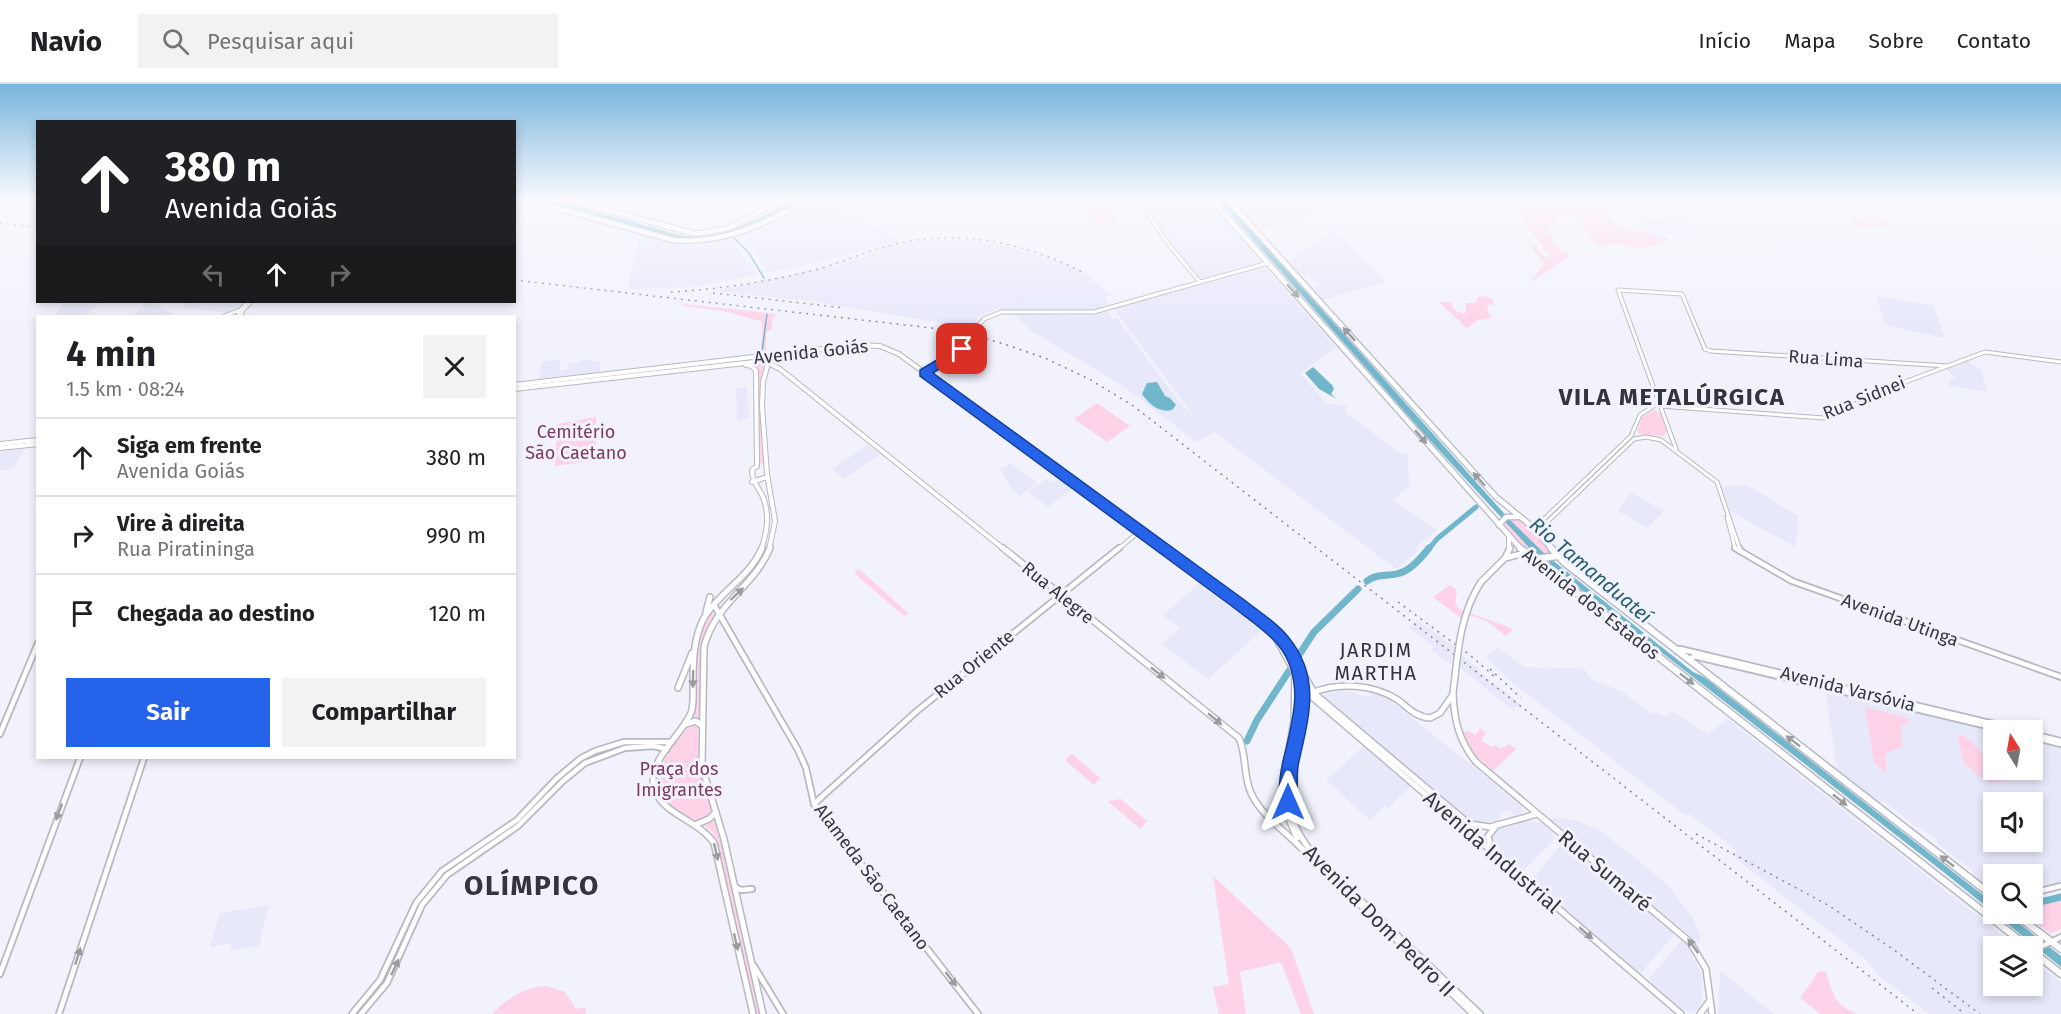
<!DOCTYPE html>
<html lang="pt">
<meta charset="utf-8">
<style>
:root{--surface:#fff;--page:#f2f2f2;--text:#202124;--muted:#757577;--line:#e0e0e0;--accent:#2563eb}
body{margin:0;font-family:"Fira Sans",sans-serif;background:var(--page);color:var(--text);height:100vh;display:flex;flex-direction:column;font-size:22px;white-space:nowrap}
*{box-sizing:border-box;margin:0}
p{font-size:20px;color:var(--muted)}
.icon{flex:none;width:33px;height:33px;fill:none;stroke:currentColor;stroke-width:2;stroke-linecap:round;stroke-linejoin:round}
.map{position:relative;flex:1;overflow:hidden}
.details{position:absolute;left:36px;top:231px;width:480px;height:444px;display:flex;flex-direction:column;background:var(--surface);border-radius:0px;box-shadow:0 3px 9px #0003}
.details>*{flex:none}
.hud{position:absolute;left:36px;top:36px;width:480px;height:183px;border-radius:0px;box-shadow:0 3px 9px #0003;background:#202124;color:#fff;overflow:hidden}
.needle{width:39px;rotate:349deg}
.controls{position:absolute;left:1983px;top:636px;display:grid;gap:12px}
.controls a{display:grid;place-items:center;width:60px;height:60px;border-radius:0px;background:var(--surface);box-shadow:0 3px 9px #0003;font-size:30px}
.pin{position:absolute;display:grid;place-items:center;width:51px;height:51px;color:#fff;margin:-26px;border-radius:12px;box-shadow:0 3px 9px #0006}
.me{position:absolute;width:66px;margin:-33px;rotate:0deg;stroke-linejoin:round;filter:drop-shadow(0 0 4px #0008)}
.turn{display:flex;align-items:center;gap:21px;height:126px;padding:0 30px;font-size:27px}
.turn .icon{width:78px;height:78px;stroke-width:2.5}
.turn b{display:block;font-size:42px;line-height:51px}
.lanes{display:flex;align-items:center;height:57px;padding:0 30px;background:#0003;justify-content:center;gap:30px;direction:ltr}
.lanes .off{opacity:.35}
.round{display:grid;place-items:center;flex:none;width:63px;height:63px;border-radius:0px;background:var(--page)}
.head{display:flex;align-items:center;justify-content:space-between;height:102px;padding:0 30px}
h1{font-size:36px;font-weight:700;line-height:45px}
.action{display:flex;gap:12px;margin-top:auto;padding:12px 30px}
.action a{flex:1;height:69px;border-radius:0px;background:var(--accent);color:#fff;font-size:24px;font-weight:700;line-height:69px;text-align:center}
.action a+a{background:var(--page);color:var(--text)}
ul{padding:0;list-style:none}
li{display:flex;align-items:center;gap:18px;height:78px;padding:0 30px;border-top:2px solid var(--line)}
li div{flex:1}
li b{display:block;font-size:22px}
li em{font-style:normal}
header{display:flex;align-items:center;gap:36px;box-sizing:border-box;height:84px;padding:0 30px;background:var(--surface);border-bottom:2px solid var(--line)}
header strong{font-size:28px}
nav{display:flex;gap:33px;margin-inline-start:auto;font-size:21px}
.search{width:420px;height:54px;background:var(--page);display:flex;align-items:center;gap:15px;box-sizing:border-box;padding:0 21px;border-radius:0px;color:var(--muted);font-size:22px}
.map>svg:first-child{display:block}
</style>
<header>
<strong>Navio</strong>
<div class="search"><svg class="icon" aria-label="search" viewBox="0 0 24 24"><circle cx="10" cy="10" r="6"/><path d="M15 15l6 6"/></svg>Pesquisar aqui</div>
<nav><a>Início</a><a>Mapa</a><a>Sobre</a><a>Contato</a></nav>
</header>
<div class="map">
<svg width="2061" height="930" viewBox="0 0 2061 930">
<rect width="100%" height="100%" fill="#f1f2fc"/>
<g fill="#e7e8fa" fill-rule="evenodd">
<polygon points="813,116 827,116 900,157 802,182 766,189 759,172 741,152"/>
<polygon points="1142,116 1208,116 1260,178 1201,195 1170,157"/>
<polygon points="1231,116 1381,116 1258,146 1240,126 1244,123 1240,118"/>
<polygon points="1644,134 1684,136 1691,151 1650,149"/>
<polygon points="1335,145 1385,198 1322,216 1313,203 1318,201 1309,192 1300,189 1288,177"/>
<polygon points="640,150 684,161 702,161 730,156 758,191 693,203 628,205"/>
<polygon points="940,155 999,160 1058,177 1079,186 1112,211 1104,214 1109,220 1096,225 1065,227 995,226 979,233 970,244 812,217 714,207 844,179 900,159"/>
<polygon points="1264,182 1336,264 1300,289 1326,319 1347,322 1346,329 1401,370 1407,370 1410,402 1393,416 1437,446 1417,462 1417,468 1396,485 1214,348 1197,358 1120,300 1034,249 1013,229 1083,232 1107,228 1113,235 1117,234 1181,320 1195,333 1113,224"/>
<polygon points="1877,212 1933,221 1945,254 1886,241 1876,213"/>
<polygon points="63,218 100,218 86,232 55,232"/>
<polygon points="146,218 155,218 175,232 132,232"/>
<polygon points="185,218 246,218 230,229 182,224"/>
<polygon points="560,275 560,286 568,285 568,280 580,278 580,275 600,278 600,288 539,295 541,278"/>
<polygon points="1967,277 1980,285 1988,308 1950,302 1949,296 1956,293 1945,285"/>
<polygon points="747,303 749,334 737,336 736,304"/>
<polygon points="868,361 880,371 843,395 832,385"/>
<polygon points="21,365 25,366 13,385 0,387 0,368"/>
<polygon points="1010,379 1037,399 1020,412 1011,404 1000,385"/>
<polygon points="1059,394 1073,404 1048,423 1028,408 1046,395 1051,399"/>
<polygon points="1730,401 1748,402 1799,432 1795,463 1730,427 1722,403"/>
<polygon points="1632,409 1664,427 1647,444 1617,426"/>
<polygon points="1201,498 1264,544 1208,595 1162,560 1180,544 1163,531"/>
<polygon points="1417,536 1462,568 1460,570 1480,586 1479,588 1520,620 1513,626 1453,578 1450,580 1432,566 1434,563 1409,543"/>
<polygon points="1498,563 1524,583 1584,585 1592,596 1621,607 1651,629 1659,629 1666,634 1672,627 1708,650 1728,635 2016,862 1994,862 1994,902 2032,902 2033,876 2061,898 2061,930 1929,930 1878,891 1865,875 1735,774 1736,766 1689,730 1686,732 1513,599 1486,573"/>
<path d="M1825 606 1994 646V686H2032L2033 656 2061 663V798L2033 806 2032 790H1994L1993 807 1974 793 1972 786 1937 759 1935 754 1921 744 1916 743 1885 718 1877 717 1837 685ZM1994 718H2032V758H1994Z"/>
<polygon points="1346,607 1368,613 1372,609 1387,614 1485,692 1522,723 1524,728 1515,731 1510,726 1501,729 1499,735 1482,739 1469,737 1326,616 1325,610"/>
<polygon points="1363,663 1410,703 1388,724 1385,722 1370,736 1326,696"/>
<polygon points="1551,734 1577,736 1601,747 1667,800 1694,836 1700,849 1700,860 1550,737"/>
<polygon points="1530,736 1544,740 1552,747 1554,755 1522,788 1495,765 1491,754 1500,744"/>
<polygon points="1564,758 1672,847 1673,852 1640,890 1531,796"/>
<polygon points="269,821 259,862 230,867 232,859 210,863 220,829"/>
<polygon points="1681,857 1686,859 1702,891 1701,921 1697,926 1691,928 1681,926 1648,896"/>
<polygon points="1720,887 1774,930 1718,930"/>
</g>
<g fill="#fed2e7">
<polygon points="1105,116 1118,137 1097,141 1085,120"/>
<path d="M1502 116H1587L1603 119 1610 137 1617 142 1633 147H1647L1670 155C1661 158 1651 163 1641 164 1627 166 1618 154 1603 164 1584 155 1586 132 1564 129 1557 134 1556 141 1549 145L1555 161 1562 168H1567L1570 172 1529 199 1544 180 1525 154 1533 160H1537L1539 162 1535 163 1546 174 1550 172 1513 124Z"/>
<polygon points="1880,130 1892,141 1861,145 1848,134"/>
<polygon points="1484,212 1493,215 1494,221 1489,220 1487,226 1491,234 1478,236 1467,244 1439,218 1451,218 1454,226 1464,230 1466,227 1466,219 1475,219 1478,213"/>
<polygon points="684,220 777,230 772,235 772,245 766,248 766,268 761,268 762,239 760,237 724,227 683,222"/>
<polygon points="752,280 765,281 761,301 764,380 760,379 756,314 758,290"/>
<polygon points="1097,319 1130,342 1107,358 1074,335"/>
<polygon points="1654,326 1661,330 1667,347 1664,352 1642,351 1637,348 1642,333"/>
<polygon points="596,333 596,376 555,382 557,340"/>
<polygon points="1515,434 1530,444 1550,466 1550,471 1537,472 1519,460 1504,440 1507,436"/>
<polygon points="859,485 908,529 904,532 854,489"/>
<polygon points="1450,501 1457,507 1455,518 1459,525 1511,544 1512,546 1506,552 1487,537 1468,531 1466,538 1433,513"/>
<polygon points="711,529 716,531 703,553 701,637 689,636 696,624 698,556"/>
<polygon points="1865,623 1908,634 1909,641 1901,640 1902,663 1885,670 1887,690 1874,678"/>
<path d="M691 641 698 643V675L712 722 710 731C706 733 703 737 697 736 685 734 657 714 655 701 654 687 680 648 691 641Z"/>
<polygon points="1480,644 1486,649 1481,657 1493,663 1496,661 1500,665 1509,660 1516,665 1493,687 1476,672 1462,648 1468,647 1476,651"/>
<polygon points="1957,650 1970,655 1981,669 1993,671 1994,686 2016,686 2016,696 1991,699 1976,690 1964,679"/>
<polygon points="1072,670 1100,694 1094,701 1065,676"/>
<polygon points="1121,715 1147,737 1140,745 1108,717"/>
<polygon points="715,734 720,748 762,930 754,930 714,750 705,742"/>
<polygon points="1213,792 1291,864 1314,930 1301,930 1281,878 1240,888 1246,930 1219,930 1213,903 1229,900"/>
<polygon points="2061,816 2061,845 2050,850 2025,830 2032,830 2033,822"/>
<path d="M1819 887 1826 888C1833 910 1833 920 1857 930H1820L1800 914Z"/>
<path d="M547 902 565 908 576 925 585 923 586 930H492C507 914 525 903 547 902Z"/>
</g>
<g fill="#71b6cb">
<path d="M535 116H555L679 151C721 159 758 134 794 116H805L740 148 683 157Z"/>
<polygon points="1218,116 1224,116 1510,436 1546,471 1693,588 1704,593 1993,819 1994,830 2007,830 2061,872 2061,883 1946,790 1534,469 1425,351"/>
<polygon points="1313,283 1332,301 1334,305 1331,310 1337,315 1319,305 1305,289"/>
<path d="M1157 298 1165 312 1170 314 1176 321 1172 326C1159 329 1150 321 1142 310L1147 299Z"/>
</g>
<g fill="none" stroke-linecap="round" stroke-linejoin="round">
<g stroke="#71b6cb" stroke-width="1.5">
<polyline points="732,152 749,169 764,194"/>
<polyline points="762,268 767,230"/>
</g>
<polyline stroke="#71b6cb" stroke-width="5" points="1428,466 1437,455 1476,423"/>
<g stroke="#71b6cb" stroke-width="7">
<path d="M1367 497C1377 489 1388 493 1400 489 1411 486 1422 473 1429 464"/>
<polyline points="1299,571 1314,548 1358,505"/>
<polyline points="1247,657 1257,636 1289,587"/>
<polyline points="2032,820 2061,813"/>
</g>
<g stroke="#b7b8c2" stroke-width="5">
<g id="secondary-far1">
<polyline points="1138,116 1170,162 1200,198"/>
<polyline points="2052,116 2061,125"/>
<polyline points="2056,116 2061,121"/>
<polyline points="225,232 237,227"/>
<polyline points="238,232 239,227 248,218"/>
<polyline points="241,232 242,227 251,218"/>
<polyline points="974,246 984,235 1001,228 1094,228 1268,179"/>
<polyline points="924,289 960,267 969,256"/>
<polyline points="1660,322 1824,334 1897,301 1985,268 2061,278"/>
<polyline points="1676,365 1618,206 1682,210 1705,265 1711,267 1947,282"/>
<polyline points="1727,433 1735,464 1738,466"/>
<polyline points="1529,440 1542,437 1631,352 1640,331 1658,319"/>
<polyline points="1543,453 1546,439 1634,355 1646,353 1661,356 1717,398 1740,466"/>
<polyline points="1117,466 1140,447"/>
</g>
</g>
<g stroke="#b7b8c2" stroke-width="8">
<g id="secondary">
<polyline points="1735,464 1792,497 2061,593"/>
<polyline points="1739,464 1740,467"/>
<polyline points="714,521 798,666 806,684 814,720 978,930"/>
<polyline points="1677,567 1680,565 2019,646"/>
<polyline points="1689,576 1694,572 2004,646"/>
<polyline points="0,650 38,559"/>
<polyline points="2032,650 2061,657"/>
<polyline points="2032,653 2061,660"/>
<polyline points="815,719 917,627 1119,464"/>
<polyline points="735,803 741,806 752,805"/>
<polyline points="2032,809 2061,802"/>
<polyline points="1985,829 1990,816 1994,814"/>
<polyline points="2032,867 2061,853"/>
<polyline points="754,882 783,930"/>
<polyline points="0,890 80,674"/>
<polyline points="59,930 144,674"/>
<polyline points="352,930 380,896 416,819 442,787 517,736 556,695 581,674 595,667 624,658 672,658"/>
<polyline points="361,930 387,899 422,821 447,791 518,742 563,697 585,679 625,664 653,662 667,665"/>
</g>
</g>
<g stroke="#b7b8c2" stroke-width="6">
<g id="primary-far1">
<polyline points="746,281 752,282 756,287 757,382"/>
<polyline points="514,301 856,261 880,262 899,270 1165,466"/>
<polyline points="514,305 754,278 768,279 780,285 1005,466"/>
<polyline points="0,360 38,356"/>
<polyline points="0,364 38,360"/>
<path d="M757 382 752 386C752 397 758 403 763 413 770 430 767 449 761 466"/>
<polyline points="752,398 767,393"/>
<polyline points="769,466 775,437 767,390 762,322 763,298 770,271"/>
<polyline points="1509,466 1509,453"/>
</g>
</g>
<g stroke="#b7b8c2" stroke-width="8">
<g id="primary">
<path d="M1003 464 1239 654C1247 672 1243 692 1251 709 1262 733 1288 749 1305 768"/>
<path d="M1163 464C1204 494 1302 550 1303 604 1301 648 1278 696 1294 739 1300 754 1310 766 1320 778L1480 930"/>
<polyline points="1506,472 1510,464"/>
<polyline points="1481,498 1505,474 1525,469"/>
<polyline points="706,528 710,513"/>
<polyline points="1274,550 1295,589 1294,637 1282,705 1287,731 1297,754"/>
<polyline points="1295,589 1304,606 1681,930"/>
<polyline points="1305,593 1315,610 1469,740 1490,743 1537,730"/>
<polyline points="678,604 692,569"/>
<path d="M1312 609C1338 598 1374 600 1398 616 1408 624 1416 633 1430 634L1440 629 1452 612"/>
<path d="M1453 609C1454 636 1459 657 1476 678L1690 858 1706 885 1712 930"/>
<polyline points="686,640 696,637 702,642"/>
<polyline points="697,740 709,735 716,728"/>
<polyline points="1491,765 1488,752 1497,741"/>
<polyline points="1305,767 1473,930"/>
<path d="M753 930 714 759C699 737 666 731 656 709 642 680 681 653 691 629 694 620 693 611 693 602 693 580 693 554 704 534 719 508 750 493 762 464"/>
<path d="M763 930 724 755 702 683 704 563C715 519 754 503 770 464"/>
<polyline points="1700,930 1708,919"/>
</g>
</g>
<g stroke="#b7b8c2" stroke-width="7">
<g id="highway-far1">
<path d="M527 116 673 156C724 161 765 139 810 116"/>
<polyline points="569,116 696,150 729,144 782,116"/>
<polyline points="1212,116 1522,466"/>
<polyline points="1228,116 1496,413 1529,440 1553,466"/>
<polyline points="1499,441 1506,433 1518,433"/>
</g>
</g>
<g stroke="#b7b8c2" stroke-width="9">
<g id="highway">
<polyline points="1520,464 2027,862"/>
<polyline points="1551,464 1565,479 1994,813"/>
<polyline points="1535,475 1558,472"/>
<polyline points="2015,830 2061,865"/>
<polyline points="2032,867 2061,890"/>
</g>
</g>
<use href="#secondary-far1" stroke="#fff" stroke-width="3"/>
<use href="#secondary" stroke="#fff" stroke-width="4.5"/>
<use href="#primary-far1" stroke="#fff" stroke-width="4"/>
<use href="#primary" stroke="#fff" stroke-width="5"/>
<use href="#highway-far1" stroke="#fff" stroke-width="4.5"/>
<use href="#highway" stroke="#fff" stroke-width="6"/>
<g stroke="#898a90" stroke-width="1.5" stroke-dasharray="2 5" stroke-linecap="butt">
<polyline points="0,139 38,143"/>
<polyline points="514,196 949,246 998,258 1045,274 1089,295 1132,321 1918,930"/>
<path d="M671 208C720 205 767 198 815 186 841 179 866 167 892 161 957 144 1028 159 1086 190"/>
<polyline points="713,209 845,224"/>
<polyline points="1398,518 1471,572 1495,593"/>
<polyline points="1490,585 1521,614"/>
<polyline points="1696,750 1828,821 1894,866 1980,930"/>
<polyline points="1932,904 1965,930"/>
</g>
<g stroke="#b7b8c2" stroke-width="5" stroke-linecap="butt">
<polyline id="secondary-bridge" points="969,256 974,246"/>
</g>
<g stroke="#b7b8c2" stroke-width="8" stroke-linecap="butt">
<path id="primary-bridge" d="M1453 609C1458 570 1459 532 1481 498"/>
</g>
<use href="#secondary-bridge" stroke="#fff" stroke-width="3"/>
<use href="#primary-bridge" stroke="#fff" stroke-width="5"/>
</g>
<defs><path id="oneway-solid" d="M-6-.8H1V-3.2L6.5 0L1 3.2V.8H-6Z" transform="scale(1.5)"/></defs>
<g fill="#9c9c9e">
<use href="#oneway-solid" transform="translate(1293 207) rotate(49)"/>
<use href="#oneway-solid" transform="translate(1349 250) rotate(-132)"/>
<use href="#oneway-solid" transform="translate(1421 353) rotate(49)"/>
<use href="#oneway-solid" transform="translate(1479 395) rotate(-132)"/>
<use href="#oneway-solid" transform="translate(737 510) rotate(-43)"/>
<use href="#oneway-solid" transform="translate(1158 589) rotate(38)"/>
<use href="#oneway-solid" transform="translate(693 595) rotate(91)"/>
<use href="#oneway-solid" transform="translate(1687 595) rotate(38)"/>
<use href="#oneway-solid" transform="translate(1215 635) rotate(39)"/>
<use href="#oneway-solid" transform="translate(1793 657) rotate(-143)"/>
<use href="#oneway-solid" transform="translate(1840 716) rotate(38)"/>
<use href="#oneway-solid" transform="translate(59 728) rotate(110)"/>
<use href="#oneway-solid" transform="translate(716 768) rotate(77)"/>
<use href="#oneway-solid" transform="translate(1947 777) rotate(-142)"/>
<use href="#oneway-solid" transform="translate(1586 849) rotate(41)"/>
<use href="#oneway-solid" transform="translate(736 858) rotate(77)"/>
<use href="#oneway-solid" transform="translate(1693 862) rotate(-126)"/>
<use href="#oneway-solid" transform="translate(78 872) rotate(-72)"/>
<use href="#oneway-solid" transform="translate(395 883) rotate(-65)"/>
<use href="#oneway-solid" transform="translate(951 895) rotate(52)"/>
</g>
<linearGradient id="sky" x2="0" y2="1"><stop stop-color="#78b5dc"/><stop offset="0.47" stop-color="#f9f9fe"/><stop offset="1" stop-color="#f9f9fe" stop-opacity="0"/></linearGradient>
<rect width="2061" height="246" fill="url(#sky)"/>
<path fill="#2563eb" stroke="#184099" stroke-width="1.5" d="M962 261 968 265 967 267 933 289 1243 515C1258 527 1278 539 1289 554 1321 594 1309 632 1299 677 1295 692 1300 710 1294 723L1288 725 1282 723C1277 710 1280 691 1283 677 1292 639 1306 597 1279 562 1267 547 1248 535 1233 523L920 292V286Z"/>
<g text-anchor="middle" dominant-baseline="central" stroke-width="6" stroke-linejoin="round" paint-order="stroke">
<g font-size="18" fill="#38383c" stroke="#f1f2fc">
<text transform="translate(811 268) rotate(-6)">Avenida Goiás</text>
<text transform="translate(1826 275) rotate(4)">Rua Lima</text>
<text transform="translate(1864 314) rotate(-22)">Rua Sidnei</text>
<text transform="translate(1058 509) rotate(39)">Rua Alegre</text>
<text transform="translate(1591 520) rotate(38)">Avenida dos Estados</text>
<text transform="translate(1900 536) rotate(20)">Avenida Utinga</text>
<text transform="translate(974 580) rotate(-39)">Rua Oriente</text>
<text transform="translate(1848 605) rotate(14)">Avenida Varsóvia</text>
<text transform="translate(872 793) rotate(53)">Alameda São Caetano</text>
</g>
<g font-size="18" fill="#803b61" stroke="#f1f2fc">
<text x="576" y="348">Cemitério<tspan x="576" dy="21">São Caetano</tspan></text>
<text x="679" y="685">Praça dos<tspan x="679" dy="21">Imigrantes</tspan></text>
</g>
<g font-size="20" font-style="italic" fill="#286070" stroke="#f1f2fc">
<text transform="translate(1591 486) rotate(40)">Rio Tamanduateí</text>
</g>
<g font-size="20" letter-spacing="1.5" fill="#33343c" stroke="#f1f2fc">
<text x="1376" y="566">JARDIM<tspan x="1376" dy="23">MARTHA</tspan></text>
</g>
<g font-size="21" fill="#38383c" stroke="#f1f2fc">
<text transform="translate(1492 768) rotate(41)">Avenida Industrial</text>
<text transform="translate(1605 787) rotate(40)">Rua Sumaré</text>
<text transform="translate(1379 837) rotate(45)">Avenida Dom Pedro II</text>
</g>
<g font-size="24" font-weight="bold" letter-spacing="1.5" fill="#33343c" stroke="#f1f2fc">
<text x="1672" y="313">VILA METALÚRGICA</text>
</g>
<g font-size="28" font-weight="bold" letter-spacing="1.5" fill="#33343c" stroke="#f1f2fc">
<text x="532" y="801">OLÍMPICO</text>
</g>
</g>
</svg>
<div class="controls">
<a><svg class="needle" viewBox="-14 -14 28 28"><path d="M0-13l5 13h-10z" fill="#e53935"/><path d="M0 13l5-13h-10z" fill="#757577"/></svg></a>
<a><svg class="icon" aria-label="sound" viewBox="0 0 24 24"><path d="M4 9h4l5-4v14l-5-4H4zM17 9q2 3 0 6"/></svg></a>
<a><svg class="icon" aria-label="search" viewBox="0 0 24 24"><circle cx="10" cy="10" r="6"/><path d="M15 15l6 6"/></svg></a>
<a><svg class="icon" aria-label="layers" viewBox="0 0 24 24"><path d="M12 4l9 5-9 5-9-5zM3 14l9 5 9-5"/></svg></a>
</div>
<div class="pin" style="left:962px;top:265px;background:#d93025"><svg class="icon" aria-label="arrive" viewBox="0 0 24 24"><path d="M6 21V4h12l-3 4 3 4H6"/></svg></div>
<svg class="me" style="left:1288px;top:718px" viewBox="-20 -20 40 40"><path d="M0-17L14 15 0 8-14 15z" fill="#2563eb" stroke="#fff" stroke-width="4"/></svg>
<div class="hud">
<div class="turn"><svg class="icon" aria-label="ahead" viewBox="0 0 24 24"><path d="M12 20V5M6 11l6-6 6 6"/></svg><div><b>380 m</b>Avenida Goiás</div></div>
<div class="lanes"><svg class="icon off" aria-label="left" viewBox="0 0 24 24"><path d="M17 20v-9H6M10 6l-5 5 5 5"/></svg><svg class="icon" aria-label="ahead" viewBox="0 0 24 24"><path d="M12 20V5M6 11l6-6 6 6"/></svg><svg class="icon off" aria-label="right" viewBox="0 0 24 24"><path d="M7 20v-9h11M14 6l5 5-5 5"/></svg></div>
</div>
<section class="details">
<div class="head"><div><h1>4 min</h1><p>1.5 km · 08:24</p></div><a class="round"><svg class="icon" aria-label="close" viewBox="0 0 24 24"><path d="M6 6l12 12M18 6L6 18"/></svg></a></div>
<ul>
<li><svg class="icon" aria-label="ahead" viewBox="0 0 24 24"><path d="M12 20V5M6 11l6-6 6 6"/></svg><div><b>Siga em frente</b><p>Avenida Goiás</p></div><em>380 m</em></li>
<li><svg class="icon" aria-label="right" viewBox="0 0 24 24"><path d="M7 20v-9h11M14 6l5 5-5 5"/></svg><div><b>Vire à direita</b><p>Rua Piratininga</p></div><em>990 m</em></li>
<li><svg class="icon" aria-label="arrive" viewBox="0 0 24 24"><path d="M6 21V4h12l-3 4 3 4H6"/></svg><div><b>Chegada ao destino</b></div><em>120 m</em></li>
</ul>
<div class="action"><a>Sair</a><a>Compartilhar</a></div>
</section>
</div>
